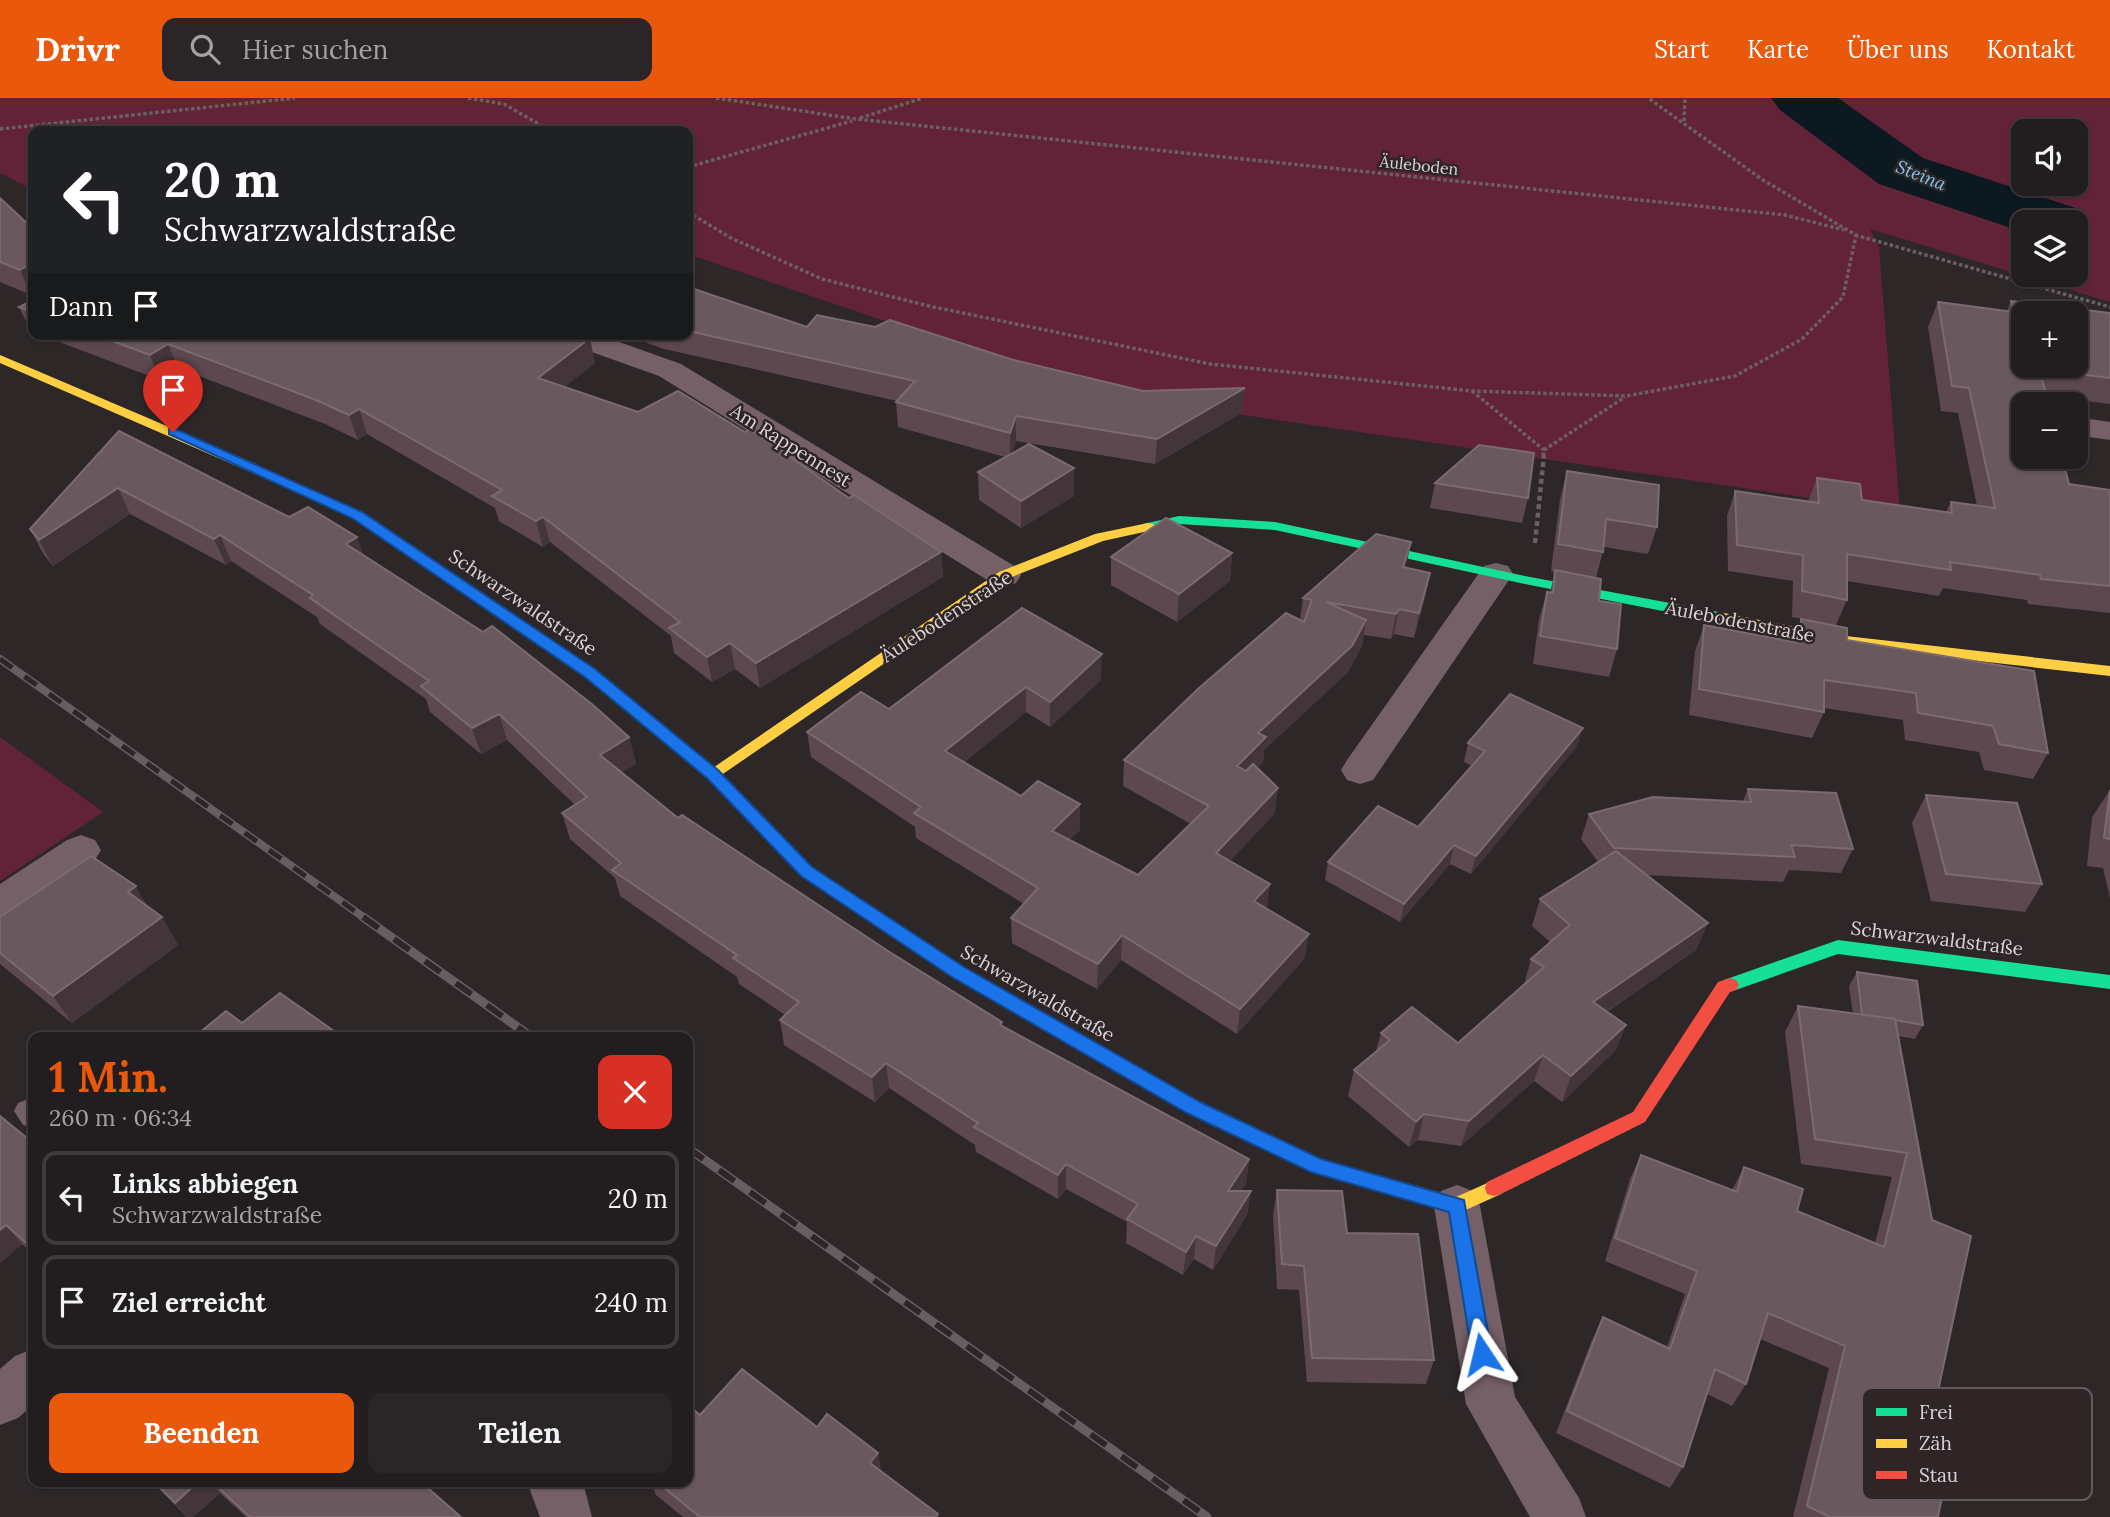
<!DOCTYPE html>
<html lang="de">
<meta charset="utf-8">
<style>
:root{--surface:#221d1e;--page:#2a2627;--text:#f1f3f6;--muted:#a2a2a4;--line:#3f3b3c;--accent:#ea580c}
body{margin:0;font-family:Lora,serif;background:var(--page);color:var(--text);height:100vh;display:flex;flex-direction:column;font-size:26px;white-space:nowrap}
*{box-sizing:border-box;margin:0}
p{font-size:23px;color:var(--muted)}
.icon{flex:none;width:38px;height:38px;fill:none;stroke:currentColor;stroke-width:2;stroke-linecap:round;stroke-linejoin:round}
.map{position:relative;flex:1;overflow:hidden}
.side{position:absolute;left:28px;top:934px;width:665px;height:455px;display:flex;flex-direction:column;background:var(--surface);border-radius:14px;box-shadow:0 2px 5px #0004,0 0 0 2px var(--line)}
.side>*{flex:none}
.hud{position:absolute;left:28px;top:28px;width:665px;height:214px;border-radius:14px;box-shadow:0 2px 5px #0004,0 0 0 2px var(--line);background:#202124;color:#fff;overflow:hidden}
.tools{position:absolute;left:2011px;top:21px;display:grid;gap:14px}
.tools a{display:grid;place-items:center;width:77px;height:77px;border-radius:14px;background:var(--surface);box-shadow:0 2px 5px #0004,0 0 0 2px var(--line);font-size:35px}
.pin{position:absolute;display:grid;place-items:center;width:60px;height:60px;color:#fff;margin:-72px -30px;border-radius:50% 50% 50% 0;rotate:-45deg;box-shadow:0 0 7px #0007}
.pin .icon{rotate:45deg}
.me{position:absolute;width:77px;margin:-38px;rotate:350deg;stroke-linejoin:round;filter:drop-shadow(0 0 5px #0008)}
.turn{display:flex;align-items:center;gap:24px;height:147px;padding:0 21px;font-size:32px}
.turn .icon{width:91px;height:91px;stroke-width:2.5}
.turn b{display:block;font-size:49px;line-height:60px}
.then{display:flex;align-items:center;height:66px;padding:0 21px;background:#0003;gap:14px;font-size:26px}
.round{display:grid;place-items:center;flex:none;width:74px;height:74px;border-radius:14px;background:var(--page)}
.head{display:flex;align-items:center;justify-content:space-between;height:119px;padding:0 21px}
h1{font-size:42px;font-weight:700;line-height:52px;color:var(--accent)}
.cta{display:flex;gap:14px;margin-top:auto;padding:14px 21px}
.cta a{flex:1;height:80px;border-radius:14px;background:var(--accent);color:#fff;font-size:28px;font-weight:700;line-height:80px;text-align:center}
.cta a+a{background:var(--page);color:var(--text)}
ul{padding:0;list-style:none}
li{display:flex;align-items:center;gap:21px;height:94px;margin:0 14px 10px;padding:0 7px;border:4px solid var(--line);border-radius:14px}
li div{flex:1}
li b{display:block;font-size:26px}
li em{font-style:normal}
header{display:flex;align-items:center;gap:42px;box-sizing:border-box;height:98px;padding:0 35px;background:var(--accent);color:#fff}
header strong{font-size:33px}
nav{display:flex;gap:38px;margin-inline-start:auto;font-size:24px}
.search{width:490px;height:63px;background:var(--page);display:flex;align-items:center;gap:18px;box-sizing:border-box;padding:0 24px;border-radius:14px;color:var(--muted);font-size:26px}
.map>svg:first-child{display:block}
</style>
<header>
<strong>Drivr</strong>
<div class="search"><svg class="icon" aria-label="search" viewBox="0 0 24 24"><circle cx="10" cy="10" r="6"/><path d="M15 15l6 6"/></svg>Hier suchen</div>
<nav><a>Start</a><a>Karte</a><a>Über uns</a><a>Kontakt</a></nav>
</header>
<div class="map">
<svg width="2110" height="1419" viewBox="0 0 2110 1419">
<rect width="100%" height="100%" fill="#2d2728"/>
<g fill="#622238" fill-rule="evenodd">
<path d="M0 0H1781L1810 26 1784 0H2110V204L1870 131 1879 149 1900 413 1099 296 688 156V33H33V92L0 75ZM2023 33H2076V86H2023ZM2023 124H2076V177H2023Z"/>
<polygon points="0,639 103,714 0,783"/>
</g>
<g fill="none" stroke-linecap="round" stroke-linejoin="round">
<polygon fill="#0c1921" fill-rule="evenodd" points="1771,0 1838,0 1923,60 2079,111 2089,124 2079,137 2076,138 2076,124 2023,124 2023,134 1879,86 1780,12"/>
<g stroke="#6c5f63" stroke-width="3.5" stroke-dasharray="3.5 2.5" stroke-linecap="butt">
<polyline points="468,0 504,6 551,33"/>
<polyline points="716,0 856,21 1785,117 1844,132"/>
<polyline points="860,20 923,0"/>
<polyline points="1684,23 1685,0"/>
<polyline points="0,31 295,0"/>
<polyline points="688,69 852,23"/>
<polyline points="688,114 731,140 822,181 929,208 1210,266 1472,293 1626,298 1735,278 1802,241 1843,199 1856,137 1763,82 1648,0"/>
<polyline points="1855,137 2110,209"/>
<polyline points="1472,293 1544,352"/>
<polyline points="1544,352 1625,299"/>
<polyline points="1543,358 1544,352"/>
</g>
<polyline stroke="#6c5f63" stroke-width="4.5" stroke-dasharray="5 3.5" stroke-linecap="butt" points="1535,445 1544,357"/>
<polygon fill="#746066" fill-rule="evenodd" points="28,1001 33,1003 33,1030 23,1027 14,1013 18,1005"/>
<g fill="#746066" fill-rule="evenodd">
<polygon points="554,236 597,236 681,266 1016,469 1021,477 1016,485 1004,488 992,485 659,278 558,242"/>
<polygon points="2076,319 2110,324 2110,342 2076,337"/>
<polygon points="1496,465 1508,468 1513,476 1373,682 1360,686 1347,682 1341,672 1347,662 1484,468"/>
<polygon points="81,737 95,742 101,752 95,762 14,817 0,822 0,786 67,742"/>
<polygon points="1457,1087 1473,1093 1480,1108 1515,1299 1579,1400 1586,1419 1530,1419 1466,1306 1434,1108 1441,1093"/>
<polygon points="33,1251 33,1307 18,1320 0,1327 0,1271 15,1258"/>
<polygon points="527,1384 583,1384 592,1419 540,1419"/>
</g>
<g fill="#16e098" fill-rule="evenodd">
<polygon points="251,365 362,414 595,571 717,672 812,769 824,779 822,783 816,785 800,777 707,680 585,579 352,420 246,372 246,366"/>
<polygon points="1179,418 1275,424 1530,479 1724,515 1731,520 1724,525 1530,487 1275,432 1179,426 1148,433 1141,429 1143,426"/>
<polygon points="1838,842 2110,877 2110,891 1838,856 1730,894 1724,892 1721,887 1724,882"/>
</g>
<g fill="#ffcf43" fill-rule="evenodd">
<polygon points="0,257 256,366 257,369 251,373 246,372 0,265"/>
<polygon points="1148,425 1153,426 1155,429 1153,432 1103,443 1009,480 717,680 707,680 704,676 999,474 1095,436"/>
<polygon points="1724,515 1837,537 2110,568 2110,578 1837,547 1719,523 1717,520"/>
<polygon points="1182,995 1322,1061 1456,1099 1494,1082 1501,1084 1503,1090 1501,1096 1457,1116 1311,1074 1176,1008 1173,1003 1176,998"/>
</g>
<g fill="#f24e42" fill-rule="evenodd">
<polygon points="816,773 964,869 1188,998 1191,1003 1188,1008 1182,1011 1176,1008 952,879 810,783 808,779 810,775"/>
<polygon points="1730,880 1736,882 1739,887 1736,892 1730,894 1645,1024 1501,1096 1494,1098 1487,1096 1485,1090 1487,1084 1633,1014 1718,884"/>
</g>
<g stroke="#685d60" stroke-width="8">
<polyline id="rail-far1" points="0,561 366,821"/>
</g>
<g stroke="#685d60" stroke-width="9">
<g id="rail">
<polyline points="363,819 533,940"/>
<polyline points="688,1050 1207,1419"/>
</g>
</g>
<use href="#rail-far1" stroke="#2f2527" stroke-width="5" stroke-dasharray="15" stroke-linecap="butt"/>
<use href="#rail" stroke="#2f2527" stroke-width="6" stroke-dasharray="19" stroke-linecap="butt"/>
</g>
<g fill="#5c484e">
<polygon points="0,100 33,131 33,195 31,197 0,184"/>
<polygon points="688,189 807,229 1010,261 1143,293 1245,290 1243,314 1155,366 1016,343 1012,355 1074,370 1074,398 1021,430 979,402 978,374 1005,359 898,329 896,304 897,303 664,251 628,238 624,242 606,236 688,236"/>
<polygon points="33,202 33,235 31,234 19,209"/>
<polygon points="2011,203 2110,215 2110,306 2047,298 2069,386 2110,392 2110,515 2028,506 2027,502 1943,490 1939,498 1847,483 1847,502 1836,527 1792,519 1793,483 1728,473 1727,418 1735,393 1808,403 1817,380 1862,402 1946,414 1951,404 1977,408 1958,315 1941,313 1928,229 1938,204 2007,213"/>
<polygon points="38,236 582,236 595,265 564,289 849,400 941,454 943,479 760,590 735,571 712,584 674,555 671,538 550,444 543,449 499,423 495,410 367,336 358,342 325,326 178,270 160,282"/>
<polygon points="119,333 364,457 629,639 636,666 621,674 678,720 888,853 1002,924 1002,928 1249,1061 1246,1086 1241,1093 1251,1093 1247,1117 1213,1172 1194,1161 1183,1177 1126,1145 1127,1124 1066,1091 1058,1101 976,1054 975,1047 889,990 875,1004 784,947 780,922 785,917 739,886 737,879 620,798 615,780 570,741 562,715 575,707 507,642 481,656 430,614 426,601 320,526 317,519 231,463 226,467 130,416 53,468 44,457 30,431"/>
<polygon points="1567,373 1657,429 1648,456 1604,449 1596,480 1599,503 1617,551 1609,579 1533,566 1539,521 1547,494 1550,494 1555,474 1551,473 1560,401"/>
<polygon points="1435,385 1528,400 1522,425 1430,410"/>
<polygon points="1232,455 1230,483 1177,524 1111,487 1111,459"/>
<polygon points="1406,470 1425,500 1414,540 1394,536 1391,541 1364,537 1362,548 1348,574 1264,652 1263,664 1257,670 1275,715 1230,763 1305,860 1237,936 1121,862 1097,891 1012,845 1011,820 1024,806 916,740 915,729 811,659 807,634 889,611 1022,510 1101,582 1050,629 1026,614 964,664 1080,732 1069,742 1138,777 1191,726 1123,688 1124,662 1300,522 1303,500"/>
<polygon points="1801,521 1847,542 2048,655 2033,681 1984,672 1979,654 1905,642 1903,622 1824,610 1824,614 1812,640 1689,617 1695,553 1704,527 1792,543"/>
<polygon points="1468,645 1577,648 1471,776 1450,766 1400,824 1325,782 1328,764 1418,729 1472,668 1464,664"/>
<polygon points="1748,691 1853,751 1841,775 1789,772 1783,784 1646,777 1708,825 1696,852 1607,914 1626,927 1615,953 1562,1004 1534,983 1461,1048 1418,1042 1409,1049 1348,998 1354,972 1376,953 1381,935 1458,945 1524,887 1531,861 1550,844 1532,828 1540,801 1598,764 1581,741 1589,716 1743,703"/>
<polygon points="2110,692 2110,800 2103,770 2087,768 2092,719"/>
<polygon points="1926,697 2042,786 2025,814 1931,803 1912,725"/>
<polygon points="0,819 162,819 178,847 72,925 0,866"/>
<polygon points="1857,874 1923,927 1915,941 1898,938 1932,1122 1924,1359 1938,1419 1793,1419 1829,1270 1760,1241 1746,1286 1732,1308 1707,1296 1683,1369 1670,1390 1556,1335 1592,1242 1603,1219 1667,1249 1685,1196 1605,1163 1630,1081 1641,1057 1732,1092 1744,1069 1797,1113 1875,1145 1892,1079 1801,1066 1785,934 1798,908 1853,916 1849,888"/>
<polygon points="0,1018 33,1045 33,1156 22,1146 0,1165"/>
<polygon points="1277,1092 1347,1135 1434,1262 1426,1286 1307,1284 1299,1192 1277,1191 1273,1117"/>
<polygon points="700,1317 817,1329 878,1355 881,1373 938,1416 938,1419 683,1419 656,1397 651,1384 688,1384"/>
<polygon points="153,1384 421,1384 461,1419 246,1419 220,1395 193,1419 187,1419"/>
</g>
<g fill="#433539">
<polygon points="33,164 33,195 31,197 20,172"/>
<polygon points="623,236 628,236 628,238 624,242"/>
<polygon points="590,240 595,265 544,305 538,280"/>
<polygon points="168,246 178,270 160,282 150,257"/>
<polygon points="1245,290 1243,314 1155,366 1157,341"/>
<polygon points="359,311 367,336 358,342 349,317"/>
<polygon points="1016,318 1016,343 1010,360 1010,335"/>
<polygon points="1074,370 1074,398 1021,430 1021,403"/>
<polygon points="118,390 130,416 53,468 39,442"/>
<polygon points="543,419 550,444 543,449 536,423"/>
<polygon points="220,437 231,463 226,467 214,441"/>
<polygon points="357,439 367,465 346,446"/>
<polygon points="1411,444 1406,469 1403,469"/>
<polygon points="941,454 943,479 760,590 756,565"/>
<polygon points="1232,455 1230,483 1177,524 1179,496"/>
<polygon points="1430,475 1425,500 1414,540 1419,515"/>
<polygon points="1399,511 1394,536 1391,541 1396,516"/>
<polygon points="1366,522 1362,548 1348,574 1264,652 1263,664 1234,693 1237,668 1258,635"/>
<polygon points="730,545 735,571 712,584 707,559"/>
<polygon points="1102,556 1101,582 1050,629 1050,604"/>
<polygon points="1026,589 1026,614 947,679 945,653"/>
<polygon points="499,616 507,642 481,656 472,630"/>
<polygon points="1583,630 1577,648 1471,776 1476,758"/>
<polygon points="629,639 636,666 607,683 600,657"/>
<polygon points="1278,690 1275,715 1214,780 1216,755"/>
<polygon points="1080,706 1080,732 1052,758 1052,733"/>
<polygon points="1454,747 1450,766 1400,824 1404,806"/>
<polygon points="1270,786 1267,811 1254,803"/>
<polygon points="136,788 152,816 128,794"/>
<polygon points="162,819 178,847 72,925 53,898"/>
<polygon points="1708,825 1696,852 1583,930 1593,904"/>
<polygon points="1309,836 1305,860 1237,936 1240,911"/>
<polygon points="1122,837 1121,862 1097,891 1098,866"/>
<polygon points="1626,927 1615,953 1562,1004 1571,978"/>
<polygon points="334,933 337,940 326,940"/>
<polygon points="1543,957 1534,983 1461,1048 1469,1023"/>
<polygon points="886,965 889,990 875,1004 872,979"/>
<polygon points="1424,1016 1418,1042 1409,1049 1416,1024"/>
<polygon points="1249,1061 1246,1086 1225,1117 1228,1093"/>
<polygon points="1066,1066 1066,1091 1058,1101 1058,1077"/>
<polygon points="1251,1093 1247,1117 1213,1172 1216,1148"/>
<polygon points="6,1127 22,1146 0,1165 0,1132"/>
<polygon points="1196,1138 1194,1161 1183,1177 1186,1154"/>
<polygon points="688,1191 694,1210 688,1216"/>
<polygon points="878,1355 881,1375 870,1365"/>
<polygon points="198,1384 211,1384 220,1395 193,1419 188,1419 175,1405"/>
</g>
<g fill="#69585d" stroke="#7b6b70" stroke-width="2" fill-rule="evenodd">
<polygon points="0,100 33,131 33,164 20,172 0,164"/>
<polygon points="688,189 807,229 817,217 875,229 890,222 1010,261 1143,293 1245,290 1157,341 1016,318 1010,335 896,304 915,283 688,233"/>
<polygon points="33,202 33,214 19,209"/>
<path d="M2011 203 2110 215V280L2039 271 2049 306H2023V359H2062L2069 386 2110 392V488L2041 481 2040 477 1950 464 1951 472 1847 456V502L1802 493 1803 457 1737 447 1735 393 1819 405 1817 380 1860 386 1862 402 1952 415 1951 404 1995 410 1969 290 1952 288 1938 204 2014 214ZM2023 215H2076V268H2023Z"/>
<polygon points="93,236 582,236 590,240 538,280 638,314 678,293 745,334 750,331 849,400 854,397 941,454 756,565 730,545 707,559 669,530 680,524 543,419 536,423 492,398 502,392 359,311 349,317 316,302 168,246 150,257"/>
<polygon points="119,333 289,419 308,409 357,439 346,446 483,534 492,528 593,607 629,639 600,657 678,720 682,717 888,853 1002,924 1000,927 1249,1061 1228,1093 1251,1093 1216,1148 1196,1138 1186,1154 1127,1121 1138,1106 1066,1066 1058,1077 974,1029 978,1025 886,965 872,979 780,922 799,904 733,860 737,857 612,772 621,765 562,715 587,699 499,616 472,630 421,588 429,583 310,500 313,497 220,437 214,441 118,390 39,442 30,431"/>
<polygon points="1029,346 1074,370 1021,403 978,374"/>
<polygon points="1479,347 1534,355 1528,400 1435,385"/>
<polygon points="1567,373 1659,387 1657,429 1606,421 1603,454 1558,446"/>
<polygon points="1166,420 1232,455 1179,496 1111,459"/>
<polygon points="1376,436 1411,444 1403,469 1430,475 1419,515 1399,511 1396,516 1326,504 1366,522 1352,548 1258,635 1266,639 1237,668 1246,673 1253,666 1278,690 1216,755 1270,786 1254,803 1309,836 1240,911 1122,837 1098,866 1011,820 1038,790 914,715 921,709 807,634 861,594 889,611 1022,510 1102,556 1050,604 1026,589 945,653 1021,698 1038,683 1080,706 1052,733 1138,777 1209,708 1124,662 1199,590 1286,515 1304,524 1312,502 1303,500"/>
<polygon points="1555,472 1601,481 1599,503 1621,506 1617,551 1540,538 1547,494 1553,495"/>
<polygon points="1801,521 1847,530 1847,542 2034,573 2048,655 1999,646 1993,628 1918,615 1916,595 1824,582 1824,614 1699,591 1704,527 1800,545"/>
<polygon points="1510,596 1583,630 1476,758 1454,747 1404,806 1328,764 1378,708 1418,729 1485,653 1468,645"/>
<polygon points="1748,691 1836,695 1853,751 1791,747 1795,759 1614,750 1589,716 1653,699 1751,704"/>
<polygon points="2110,692 2110,741 2104,740"/>
<polygon points="1926,697 2017,705 2042,786 1946,776"/>
<polygon points="1616,753 1708,825 1593,904 1626,927 1571,978 1543,957 1469,1023 1424,1016 1416,1024 1354,972 1390,942 1381,935 1412,909 1458,945 1544,869 1531,861 1570,827 1540,801"/>
<polygon points="91,758 136,788 128,794 162,819 53,898 0,855 0,819"/>
<polygon points="1857,874 1917,883 1923,927 1895,922 1895,921 1862,917"/>
<polygon points="280,895 334,933 326,940 193,940 226,913 242,925"/>
<polygon points="1798,908 1895,921 1932,1122 1971,1138 1924,1359 1948,1369 1938,1419 1830,1419 1807,1408 1845,1248 1768,1215 1746,1286 1715,1271 1683,1369 1567,1313 1603,1219 1670,1251 1697,1173 1615,1140 1641,1057 1737,1094 1744,1069 1803,1091 1797,1113 1884,1149 1907,1055 1815,1041"/>
<polygon points="0,1018 33,1045 33,1151 6,1127 0,1132"/>
<polygon points="1277,1092 1342,1093 1347,1135 1418,1136 1434,1262 1312,1260 1304,1168 1282,1166"/>
<polygon points="742,1271 817,1329 827,1316 878,1355 870,1365 938,1416 936,1419 700,1419 657,1384 688,1384 688,1307 700,1317"/>
<polygon points="154,1384 198,1384 175,1405"/>
<polygon points="212,1384 421,1384 461,1419 250,1419"/>
</g>
<polygon fill="#1a73e8" stroke="#114b97" stroke-width="2" points="173,330 362,414 595,571 718,672 812,769 964,869 1200,1004 1321,1061 1464,1102 1492,1256 1489,1263 1482,1266 1475,1263 1472,1256 1449,1114 1311,1074 1187,1015 952,879 801,778 707,680 585,579 352,420 169,336 169,331"/>
<g text-anchor="middle" dominant-baseline="central" stroke-width="5" stroke-linejoin="round" paint-order="stroke">
<g font-size="16" fill="#dbd4d5" stroke="#2f2527">
<text transform="translate(1419 67) rotate(6)">Äuleboden</text>
</g>
<g font-size="18" font-style="italic" fill="#7dcaf3" stroke="#2f2527">
<text transform="translate(1921 77) rotate(22)">Steina</text>
</g>
<g font-size="19" fill="#dbd4d5" stroke="#2f2527">
<text transform="translate(791 347) rotate(32)">Am Rappennest</text>
<text transform="translate(523 504) rotate(34)">Schwarzwaldstraße</text>
<text transform="translate(946 518) rotate(-33)">Äulebodenstraße</text>
<text transform="translate(1740 523) rotate(11)">Äulebodenstraße</text>
<text transform="translate(1937 840) rotate(7)">Schwarzwaldstraße</text>
<text transform="translate(1038 895) rotate(30)">Schwarzwaldstraße</text>
</g>
</g>
<rect x="1862" y="1290" width="230" height="112" rx="10" fill="#2f2527" stroke="#635a5b" stroke-width="2"/>
<rect x="1876" y="1310" width="31" height="8" fill="#16e098"/>
<rect x="1876" y="1341" width="31" height="9" fill="#ffcf43"/>
<rect x="1876" y="1373" width="31" height="8" fill="#f24e42"/>
<g font-size="19" fill="#dbd4d5">
<text x="1919" y="1321">Frei</text>
<text x="1919" y="1352">Zäh</text>
<text x="1919" y="1384">Stau</text>
</g>
</svg>
<div class="tools">
<a><svg class="icon" aria-label="sound" viewBox="0 0 24 24"><path d="M4 9h4l5-4v14l-5-4H4zM17 9q2 3 0 6"/></svg></a>
<a><svg class="icon" aria-label="layers" viewBox="0 0 24 24"><path d="M12 4l9 5-9 5-9-5zM3 14l9 5 9-5"/></svg></a>
<a>+</a>
<a>−</a>
</div>
<div class="pin" style="left:173px;top:334px;background:#d93025"><svg class="icon" aria-label="arrive" viewBox="0 0 24 24"><path d="M6 21V4h12l-3 4 3 4H6"/></svg></div>
<svg class="me" style="left:1482px;top:1256px" viewBox="-20 -20 40 40"><path d="M0-17L14 15 0 8-14 15z" fill="#1a73e8" stroke="#fff" stroke-width="4"/></svg>
<div class="hud">
<div class="turn"><svg class="icon" aria-label="left" viewBox="0 0 24 24"><path d="M17 20v-9H6M10 6l-5 5 5 5"/></svg><div><b>20 m</b>Schwarzwaldstraße</div></div>
<div class="then">Dann<svg class="icon" aria-label="arrive" viewBox="0 0 24 24"><path d="M6 21V4h12l-3 4 3 4H6"/></svg></div>
</div>
<section class="side">
<div class="head"><div><h1>1 Min.</h1><p>260 m · 06:34</p></div><a class="round" style="background:#d93025;color:#fff"><svg class="icon" aria-label="close" viewBox="0 0 24 24"><path d="M6 6l12 12M18 6L6 18"/></svg></a></div>
<ul>
<li><svg class="icon" aria-label="left" viewBox="0 0 24 24"><path d="M17 20v-9H6M10 6l-5 5 5 5"/></svg><div><b>Links abbiegen</b><p>Schwarzwaldstraße</p></div><em>20 m</em></li>
<li><svg class="icon" aria-label="arrive" viewBox="0 0 24 24"><path d="M6 21V4h12l-3 4 3 4H6"/></svg><div><b>Ziel erreicht</b></div><em>240 m</em></li>
</ul>
<div class="cta"><a>Beenden</a><a>Teilen</a></div>
</section>
</div>
